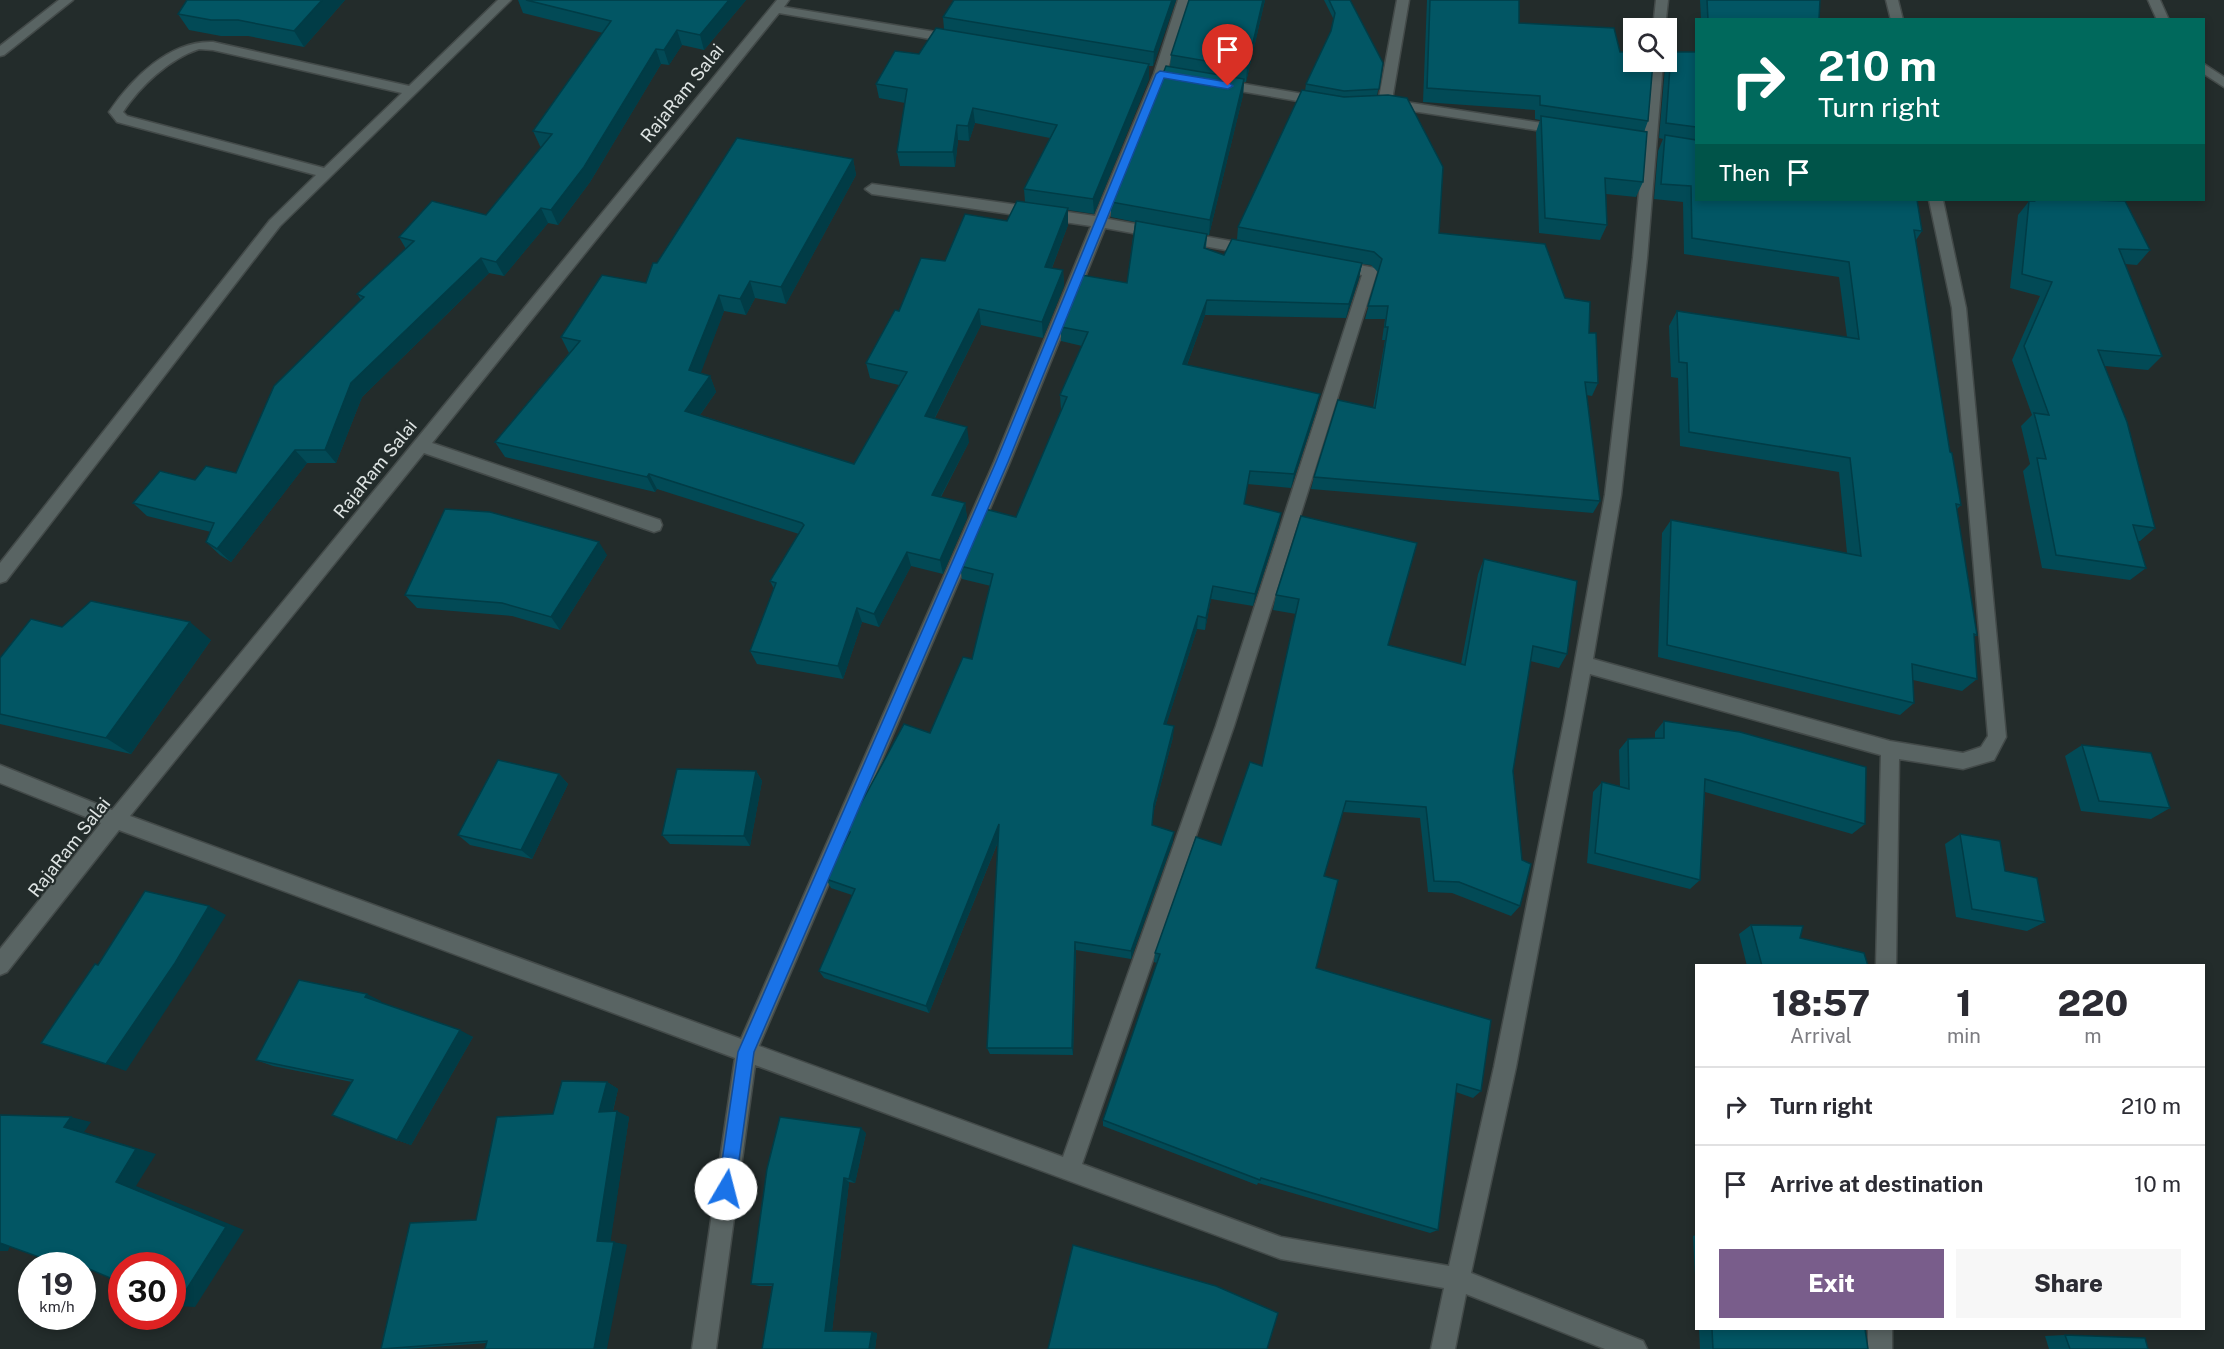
<!DOCTYPE html>
<style>
:root{--surface:#fff;--page:#f7f7f7;--text:#2b2b33;--muted:#7c7c81;--line:#e1e1e2;--accent:#795d8b}
body{margin:0;font-family:"Public Sans",sans-serif;background:var(--page);color:var(--text);height:100vh;display:flex;flex-direction:column;font-size:22px;white-space:nowrap}
*{box-sizing:border-box;margin:0}
p{font-size:20px;color:var(--muted)}
.icon{flex:none;width:33px;height:33px;fill:none;stroke:currentColor;stroke-width:2;stroke-linecap:round;stroke-linejoin:round}
.map{position:relative;flex:1;overflow:hidden}
.side{position:absolute;left:1695px;top:964px;width:510px;height:366px;display:flex;flex-direction:column;background:var(--surface);border-radius:0px;box-shadow:0 3px 9px #0003}
.side>*{flex:none}
.top-card{position:absolute;left:1695px;top:18px;width:510px;height:183px;border-radius:0px;box-shadow:0 3px 9px #0003;background:#00695c;color:#fff;overflow:hidden}
.tools{position:absolute;left:1623px;top:18px;display:grid;gap:12px}
.tools a{display:grid;place-items:center;width:54px;height:54px;border-radius:0px;background:var(--surface);box-shadow:0 3px 9px #0003;font-size:30px}
.speed{position:absolute;left:18px;top:1252px;display:flex;gap:12px;font-size:30px;font-weight:700;text-align:center}
.speed>*{display:grid;place-content:center;width:78px;height:78px;border-radius:50%;background:var(--surface);box-shadow:0 3px 9px #0003;line-height:1}
.speed small{font-size:15px;font-weight:400}
.speed .limit{border:9px solid #d22;background:#fff;color:#111}
.pin{position:absolute;display:grid;place-items:center;width:51px;height:51px;color:#fff;margin:-62px -26px;border-radius:50% 50% 50% 0;rotate:-45deg;box-shadow:0 0 6px #0007}
.pin .icon{rotate:45deg}
.me{position:absolute;width:66px;margin:-33px;rotate:8deg;stroke-linejoin:round;filter:drop-shadow(0 0 4px #0008)}
.turn{display:flex;align-items:center;gap:21px;height:126px;padding:0 24px;font-size:27px}
.turn .icon{width:78px;height:78px;stroke-width:2.5}
.turn b{display:block;font-size:42px;line-height:51px}
.then{display:flex;align-items:center;height:57px;padding:0 24px;background:#0003;gap:12px;font-size:22px}
.eta{display:flex;justify-content:space-evenly;align-items:center;height:102px;text-align:center}
.eta b{font-size:36px;font-weight:800;line-height:42px}
.cta{display:flex;gap:12px;margin-top:auto;padding:12px 24px}
.cta a{flex:1;height:69px;border-radius:0px;background:var(--accent);color:#fff;font-size:24px;font-weight:800;line-height:69px;text-align:center}
.cta a+a{background:var(--page);color:var(--text)}
ul{padding:0;list-style:none}
li{display:flex;align-items:center;gap:18px;height:78px;padding:0 24px;border-top:2px solid var(--line)}
li div{flex:1}
li b{display:block;font-size:22px}
li em{font-style:normal}
.map>svg:first-child{display:block}
</style>
<div class="map">
<svg width="2224" height="1349" viewBox="0 0 2224 1349">
<rect width="100%" height="100%" fill="#232c2b"/>
<g fill="none" stroke-linecap="round" stroke-linejoin="round">
<g stroke="#434a49" stroke-width="3">
<g id="minor">
<polygon points="59,0 73,0 4,55 0,56 0,46"/>
<path d="M498 0H511L280 226 6 581 0 583V563L270 220 316 175 117 122 109 112C132 78 170 40 213 42L409 86ZM199 49 213 50 402 93 324 168 127 116 123 112C140 86 169 59 199 49Z"/>
<polygon points="777,0 789,0 784,7 954,35 960,39 954,43 779,13 432,443 660,520 662,525 660,530 654,532 424,453 130,816 741,1039 994,462 1091,226 872,194 865,189 872,184 1095,216 1154,74 1178,0 1190,0 1166,74 1108,219 1253,245 1260,250 1253,255 1105,228 1010,462 759,1046 1063,1157 1216,726 1362,275 1334,270 1332,266 1339,261 1375,268 1377,272 1234,726 1082,1164 1281,1237 1449,1266 1494,1067 1565,716 1605,495 1633,258 1651,62 1663,62 1647,258 1621,495 1593,659 1890,741 1963,753 1981,747 1988,736 1952,308 1929,200 1943,200 1966,308 2006,737 1994,760 1963,769 1899,759 1896,966 1876,966 1881,755 1590,674 1516,1067 1471,1273 1643,1341 1647,1349 1605,1349 1466,1294 1455,1349 1431,1349 1444,1288 1281,1259 755,1065 716,1349 692,1349 735,1058 119,830 7,972 0,975 0,949 101,823 0,783 0,765 112,810"/>
<polygon points="1397,0 1409,0 1392,100 1562,126 1569,130 1567,133 1562,134 1380,106 1378,103"/>
<polygon points="1656,0 1668,0 1665,28 1653,28"/>
<polygon points="1886,0 1898,0 1903,20 1891,20"/>
<polygon points="2148,0 2160,0 2169,20 2157,20"/>
<polygon points="2204,64 2224,77 2224,87 2204,74"/>
<polygon points="1221,80 1321,97 1328,101 1321,105 1216,87 1215,84"/>
<rect x="1868" y="1329" width="24" height="20"/>
</g>
</g>
<use href="#minor" fill="#596463" fill-rule="evenodd"/>
</g>
<g fill="#024a56">
<polygon points="345,0 304,47 248,36 221,36 189,30 178,14"/>
<polygon points="518,0 746,0 704,50 682,45 669,65 661,64 590,182 558,225 548,223 504,276 489,273 362,397 336,463 307,463 231,562 220,555 206,542 211,532 147,516 133,503 195,480 236,473 361,300 357,294 406,249 399,237 486,215 541,147 540,146 533,131 603,33 523,13"/>
<polygon points="1176,0 1153,66 1149,66 1149,79 1094,214 1068,210 1068,225 1052,268 1063,270 1064,286 1043,338 981,325 935,418 969,442 941,497 965,503 967,518 943,574 911,566 879,627 862,622 843,679 757,664 750,651 774,589 770,581 799,534 657,489 655,492 505,457 495,442 569,353 561,337 646,283 657,263 853,159 856,175 786,304 755,298 746,315 724,311 700,373 710,376 716,392 700,415 854,464 899,385 870,378 866,363 899,311 945,261 1007,221 1025,202 1024,189 1050,138 975,123 969,141 958,140 955,167 900,166 897,152 905,103 879,98 876,84 919,54 944,29 943,17"/>
<polygon points="1265,0 1246,82 1244,82 1243,95 1209,235 1207,235 1206,248 1224,255 1237,239 1238,227 1305,91 1306,84 1331,31 1334,20 1324,0 1350,0 1383,63 1377,96 1439,233 1565,298 1589,333 1598,383 1592,396 1586,395 1600,501 1593,513 1311,489 1314,477 1373,408 1385,340 1382,340 1385,319 1365,319 1378,272 1371,265 1362,264 1359,278 1346,318 1205,315 1187,365 1317,409 1291,488 1247,484 1244,504 1279,526 1253,606 1211,599 1205,630 1197,629 1166,725 1173,737 1153,814 1152,825 1173,841 1131,959 1076,950 1073,1055 990,1054 987,1048 998,842 929,1013 824,978 819,971 852,895 831,888 826,879 848,835 846,831 930,733 972,659 991,586 962,579 960,566 1016,517 1061,410 1060,395 1082,346 1061,341 1061,327 1127,283 1135,222 1111,217 1111,202 1170,67 1171,55"/>
<polygon points="1427,0 1519,0 1519,23 1620,52 1648,121 1644,132 1643,182 1636,197 1606,194 1607,225 1600,240 1539,233 1536,132 1540,120 1535,119 1535,110 1423,102"/>
<polygon points="1700,0 1820,0 1819,19 1822,20 1701,20"/>
<polygon points="1671,52 1696,52 1696,200 1922,231 1916,240 1950,452 1961,505 1957,509 1977,635 1974,637 1977,679 1962,691 1913,680 1914,703 1900,715 1658,657 1662,533 1671,520 1847,553 1839,472 1680,446 1678,378 1671,377 1669,326 1677,311 1847,337 1839,277 1684,254 1683,202 1654,199 1658,151 1663,139 1659,138 1665,67"/>
<polygon points="2030,200 2089,200 2150,250 2137,265 2125,264 2162,356 2148,370 2105,366 2155,528 2140,541 2138,541 2146,568 2130,580 2042,568 2023,471 2030,464 2021,426 2032,415 2012,360 2040,296 2010,288 2018,215"/>
<polygon points="1301,516 1388,645 1461,664 1478,574 1484,559 1567,654 1559,668 1530,661 1513,771 1520,906 1511,916 1452,893 1428,892 1420,818 1343,812 1324,876 1316,968 1481,1091 1473,1098 1456,1092 1438,1230 1430,1233 1258,1183 1257,1185 1103,1126 1103,1120 1157,963 1154,962 1155,953 1221,845 1262,766 1296,614 1273,610 1276,595"/>
<polygon points="607,555 560,630 512,616 417,608 405,595"/>
<polygon points="62,627 211,640 131,754 0,724 0,658"/>
<polygon points="1664,721 1865,824 1852,834 1705,792 1700,880 1690,889 1587,863 1593,792 1602,782 1620,786 1619,750 1628,739 1655,738 1655,732"/>
<polygon points="2082,745 2170,808 2151,819 2081,811 2065,756"/>
<polygon points="756,771 762,781 750,846 670,844 662,835"/>
<polygon points="559,774 568,784 532,859 470,845 458,835"/>
<polygon points="1960,834 2045,922 2027,931 1956,917 1945,844"/>
<polygon points="1751,925 1800,938 1868,966 1747,966 1739,934"/>
<polygon points="381,1001 380,1002 473,1037 411,1145 397,1140 352,1082 273,1066 256,1060"/>
<polygon points="607,1082 618,1089 613,1111 629,1117 610,1242 627,1245 487,1343 406,1349 381,1349 553,1114"/>
<polygon points="866,1133 855,1183 849,1182 832,1331 877,1333 875,1349 762,1349 772,1286 759,1286 751,1284"/>
<polygon points="1696,1235 1696,1296 1693,1236"/>
<polygon points="1699,1329 1865,1329 1868,1349 1700,1349"/>
<polygon points="2065,1335 2148,1349 2049,1349 2045,1336"/>
</g>
<g fill="#013c46">
<polygon points="322,0 345,0 304,47 294,31"/>
<polygon points="729,0 746,0 704,50 700,35"/>
<polygon points="1172,0 1176,0 1153,66 1154,52"/>
<polygon points="1263,0 1265,0 1246,82 1247,68"/>
<polygon points="677,30 682,45 669,65 664,50"/>
<polygon points="656,49 661,64 590,182 558,225 551,210"/>
<polygon points="1149,64 1149,79 1094,214 1093,199"/>
<polygon points="1244,79 1243,95 1209,235 1210,220"/>
<polygon points="973,108 975,123 969,141 968,126"/>
<polygon points="957,125 958,140 955,167 953,152"/>
<polygon points="853,159 856,175 786,304 781,287"/>
<polygon points="541,208 548,223 504,276 496,262"/>
<polygon points="1068,208 1068,225 1046,283 1045,267"/>
<polygon points="481,258 489,273 362,397 336,463 325,450 351,383"/>
<polygon points="1362,263 1359,278 1346,318 1349,304"/>
<polygon points="1063,270 1064,286 1043,338 1042,322"/>
<polygon points="750,281 755,298 746,315 740,299"/>
<polygon points="719,295 724,311 696,386 689,370"/>
<polygon points="1207,300 1205,315 1182,378 1183,364"/>
<polygon points="979,309 981,325 928,431 925,416"/>
<polygon points="710,376 716,392 692,426 685,411"/>
<polygon points="1320,394 1317,409 1291,488 1294,474"/>
<polygon points="967,427 969,442 934,509 932,495"/>
<polygon points="295,450 307,463 231,562 217,549"/>
<polygon points="649,474 657,489 655,492 647,477"/>
<polygon points="965,503 967,518 943,574 940,560"/>
<polygon points="1281,513 1279,526 1253,606 1255,594"/>
<polygon points="599,542 607,555 560,630 551,617"/>
<polygon points="907,552 911,566 879,627 874,614"/>
<polygon points="1213,586 1211,599 1205,630 1206,618"/>
<polygon points="857,608 862,622 843,679 838,666"/>
<polygon points="1198,616 1197,629 1163,735 1164,724"/>
<polygon points="190,622 211,640 131,754 106,738"/>
<polygon points="1174,726 1173,737 1153,814 1151,835 1154,804"/>
<polygon points="756,771 762,781 750,846 744,836"/>
<polygon points="559,774 568,784 532,859 521,850"/>
<polygon points="999,824 1001,834 929,1013 926,1006"/>
<polygon points="1174,832 1173,841 1131,959 1131,951"/>
<polygon points="209,906 226,915 192,970 126,1071 106,1064"/>
<polygon points="1075,942 1076,950 1073,1055 1072,1048"/>
<polygon points="367,994 381,1001 380,1004 365,997"/>
<polygon points="460,1030 473,1037 411,1145 397,1140"/>
<polygon points="607,1082 618,1089 611,1118 599,1112"/>
<polygon points="617,1111 629,1117 610,1245 597,1241"/>
<polygon points="71,1117 91,1122 84,1132 156,1154 136,1186 244,1230 195,1307 176,1306 116,1182 64,1127"/>
<polygon points="861,1128 866,1133 855,1183 849,1179"/>
<polygon points="844,1178 849,1182 832,1332 825,1331"/>
<polygon points="0,1240 12,1241 8,1251 0,1251"/>
<polygon points="614,1242 627,1245 607,1349 594,1349"/>
<polygon points="75,1263 96,1266 93,1271 82,1270 82,1266 73,1266"/>
<polygon points="872,1332 877,1333 875,1349 869,1349"/>
</g>
<g fill="#025664" stroke="#013c46" stroke-width="1.5">
<polygon points="187,0 322,0 294,31 238,20 211,20 178,14"/>
<polygon points="526,0 729,0 700,35 677,30 664,50 656,49 584,167 551,210 541,208 496,262 481,258 351,383 325,450 295,450 217,549 206,542 214,523 133,503 160,471 195,480 206,466 236,473 274,386 364,297 357,294 414,241 399,237 432,201 486,215 552,134 533,131 611,21"/>
<polygon points="954,0 1172,0 1154,52 943,17"/>
<polygon points="1189,0 1263,0 1247,68 1171,55"/>
<polygon points="1329,0 1350,0 1383,63 1379,89 1344,91 1306,84 1331,31 1335,13"/>
<polygon points="1430,0 1519,0 1519,23 1614,28 1620,52 1634,52 1634,62 1653,62 1648,121 1540,105 1540,96 1427,88"/>
<polygon points="1707,0 1820,0 1819,19 1822,20 1708,20"/>
<polygon points="936,28 1149,64 1093,199 1024,189 1057,125 973,108 968,126 957,125 953,152 897,152 907,89 876,84 895,51 919,54"/>
<polygon points="1671,52 1696,52 1696,127 1666,123"/>
<polygon points="1166,66 1244,79 1210,220 1111,202"/>
<polygon points="1302,90 1344,97 1388,95 1407,98 1443,167 1439,233 1545,244 1565,298 1590,302 1589,333 1596,333 1598,383 1585,382 1600,501 1314,477 1338,400 1375,408 1388,327 1385,327 1388,306 1368,306 1382,259 1374,252 1238,227"/>
<polygon points="1541,116 1647,132 1643,182 1605,178 1607,225 1545,218"/>
<polygon points="1665,135 1696,140 1696,200 1917,200 1922,231 1914,230 1950,452 1952,453 1961,505 1956,504 1977,635 1974,634 1977,679 1912,664 1914,703 1667,645 1671,520 1861,556 1850,458 1689,432 1687,363 1679,362 1677,311 1859,339 1849,262 1692,238 1691,186 1661,184"/>
<polygon points="737,138 853,159 781,287 750,281 740,299 719,295 689,370 710,376 685,411 854,464 907,372 866,363 895,310 899,311 921,258 945,261 965,214 1007,221 1017,201 1068,208 1045,267 1063,270 1042,322 979,309 925,416 967,427 932,495 965,503 940,560 907,552 874,614 857,608 838,666 750,651 776,583 770,581 804,525 802,523 649,474 647,477 495,442 580,341 561,337 602,275 646,283 653,263 657,263"/>
<polygon points="2033,200 2089,200 2125,201 2150,250 2119,249 2162,356 2098,350 2127,422 2155,528 2133,525 2146,568 2056,555 2037,458 2046,459 2034,413 2049,415 2024,346 2052,282 2022,274 2029,201 2034,201"/>
<polygon points="1136,221 1207,234 1204,248 1224,255 1232,239 1362,263 1349,304 1207,300 1183,364 1320,394 1294,474 1250,471 1244,504 1281,513 1255,594 1213,586 1206,618 1198,616 1164,724 1174,726 1154,804 1152,825 1174,832 1131,951 1075,942 1072,1048 987,1048 999,824 926,1006 819,971 855,889 826,879 850,832 846,831 904,724 930,733 963,657 972,659 993,574 960,566 985,509 1016,517 1067,397 1060,395 1088,332 1061,327 1082,275 1127,283"/>
<polygon points="445,509 490,512 599,542 551,617 502,603 405,595"/>
<polygon points="1301,516 1417,543 1388,645 1465,665 1484,559 1577,581 1567,654 1533,646 1513,771 1522,860 1531,864 1520,906 1459,882 1434,881 1426,807 1346,801 1324,876 1338,880 1316,968 1491,1020 1481,1091 1457,1084 1438,1230 1261,1178 1260,1180 1103,1120 1160,954 1155,953 1196,837 1221,845 1250,762 1262,766 1299,599 1276,595"/>
<polygon points="91,601 190,622 106,738 0,714 0,658 31,619 62,627"/>
<polygon points="1664,721 1740,732 1866,767 1865,824 1705,779 1700,880 1595,853 1602,782 1629,789 1628,739 1664,738"/>
<polygon points="2082,745 2151,753 2170,808 2099,801"/>
<polygon points="498,760 559,774 521,850 458,835"/>
<polygon points="677,769 756,771 744,836 662,835"/>
<polygon points="1960,834 2000,841 2005,871 2037,878 2045,922 1972,909"/>
<polygon points="145,891 209,906 175,963 106,1064 41,1043 95,964 98,965"/>
<polygon points="1751,925 1803,926 1800,938 1864,953 1868,966 1762,966"/>
<polygon points="299,980 367,994 365,997 460,1030 397,1140 332,1115 353,1080 256,1060"/>
<polygon points="562,1081 607,1082 599,1112 617,1111 597,1241 614,1242 594,1349 485,1349 487,1341 381,1349 410,1223 476,1220 497,1117 553,1114"/>
<polygon points="0,1115 71,1117 64,1127 136,1149 116,1182 226,1227 176,1306 172,1304 172,1266 122,1266 122,1283 75,1263 73,1266 64,1266 0,1243"/>
<polygon points="780,1117 861,1128 849,1179 844,1178 825,1331 872,1332 869,1349 762,1349 773,1284 751,1284 767,1169"/>
<polygon points="1073,1245 1216,1286 1278,1313 1267,1349 1048,1349"/>
<polygon points="1712,1329 1865,1329 1868,1349 1713,1349"/>
<polygon points="2065,1335 2145,1338 2148,1349 2070,1349"/>
</g>
<polygon fill="#1a73e8" stroke="#114b97" stroke-width="1.5" points="1160,71 1228,82 1233,86 1228,89 1164,78 1008,462 754,1052 735,1189 732,1195 726,1198 720,1195 718,1189 738,1052 996,462 1156,74"/>
<g text-anchor="middle" dominant-baseline="central" stroke-width="4.5" stroke-linejoin="round" paint-order="stroke">
<g font-size="18" fill="#dee4e3" stroke="#232c2b">
<text transform="translate(682 93) rotate(-51)">RajaRam Salai</text>
<text transform="translate(375 469) rotate(-51)">RajaRam Salai</text>
<text transform="translate(69 847) rotate(-52)">RajaRam Salai</text>
</g>
</g>
</svg>
<div class="tools">
<a><svg class="icon" aria-label="search" viewBox="0 0 24 24"><circle cx="10" cy="10" r="6"/><path d="M15 15l6 6"/></svg></a>
</div>
<div class="speed"><div>19<small>km/h</small></div><div class="limit">30</div></div>
<div class="pin" style="left:1228px;top:86px;background:#d93025"><svg class="icon" aria-label="arrive" viewBox="0 0 24 24"><path d="M6 21V4h12l-3 4 3 4H6"/></svg></div>
<svg class="me" style="left:726px;top:1189px" viewBox="-20 -20 40 40"><circle r="19" fill="#fff"/><path d="M0-13L10 11 0 6-10 11z" fill="#1a73e8"/></svg>
<div class="top-card">
<div class="turn"><svg class="icon" aria-label="right" viewBox="0 0 24 24"><path d="M7 20v-9h11M14 6l5 5-5 5"/></svg><div><b>210 m</b>Turn right</div></div>
<div class="then">Then<svg class="icon" aria-label="arrive" viewBox="0 0 24 24"><path d="M6 21V4h12l-3 4 3 4H6"/></svg></div>
</div>
<section class="side">
<div class="eta">
<div><b>18:57</b><p>Arrival</p></div>
<div><b>1</b><p>min</p></div>
<div><b>220</b><p>m</p></div>
</div>
<ul>
<li><svg class="icon" aria-label="right" viewBox="0 0 24 24"><path d="M7 20v-9h11M14 6l5 5-5 5"/></svg><div><b>Turn right</b></div><em>210 m</em></li>
<li><svg class="icon" aria-label="arrive" viewBox="0 0 24 24"><path d="M6 21V4h12l-3 4 3 4H6"/></svg><div><b>Arrive at destination</b></div><em>10 m</em></li>
</ul>
<div class="cta"><a>Exit</a><a>Share</a></div>
</section>
</div>
